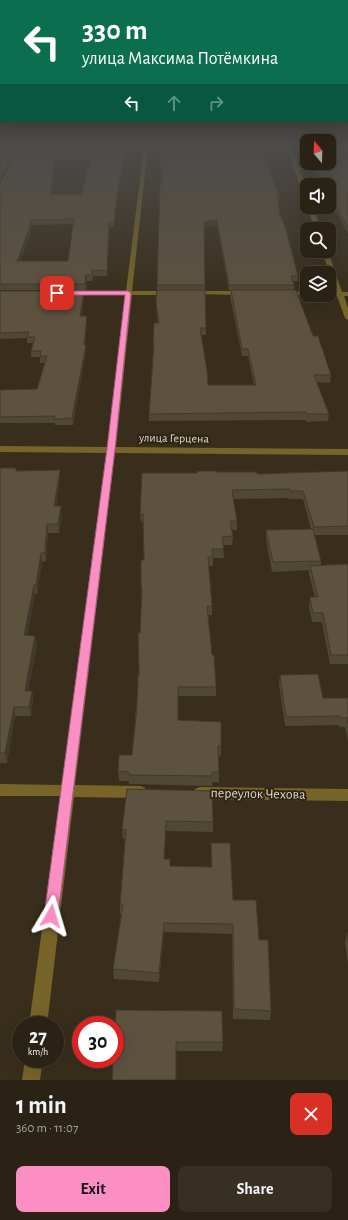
<!DOCTYPE html>
<meta charset="utf-8">
<style>
:root{--surface:#2a2214;--page:#362f22;--text:#f1f3f6;--muted:#a5a4a0;--line:#463f34;--accent:#fb8fc4}
body{margin:0;font-family:"Alegreya Sans",sans-serif;background:var(--page);color:var(--text);height:100vh;display:flex;flex-direction:column;font-size:15px;white-space:nowrap}
*{box-sizing:border-box;margin:0}
p{font-size:13px;color:var(--muted)}
.icon{flex:none;width:22px;height:22px;fill:none;stroke:currentColor;stroke-width:2;stroke-linecap:round;stroke-linejoin:round}
.map{position:relative;height:1080px;overflow:hidden}
.details{display:flex;flex-direction:column;background:var(--surface);flex:1}
.details>*{flex:none}
.guide{position:absolute;left:0px;top:0px;width:348px;height:122px;box-shadow:0 4px 16px #0002,0 0 0 1px var(--line);background:#0b6e4f;color:#fff;overflow:hidden}
.needle{width:26px;rotate:341deg}
.tools{position:absolute;left:300px;top:134px;display:grid;gap:8px}
.tools a{display:grid;place-items:center;width:36px;height:36px;border-radius:8px;background:var(--surface);box-shadow:0 4px 16px #0002,0 0 0 1px var(--line);font-size:20px}
.speed{position:absolute;left:12px;top:1016px;display:flex;gap:8px;font-size:20px;font-weight:700;text-align:center}
.speed>*{display:grid;place-content:center;width:52px;height:52px;border-radius:50%;background:var(--surface);box-shadow:0 4px 16px #0002,0 0 0 1px var(--line);line-height:1}
.speed small{font-size:10px;font-weight:400}
.speed .limit{border:6px solid #d22;background:#fff;color:#111}
.pin{position:absolute;display:grid;place-items:center;width:34px;height:34px;color:#fff;margin:-17px;border-radius:8px;box-shadow:0 2px 6px #0006}
.me{position:absolute;width:44px;margin:-22px;rotate:7deg;stroke-linejoin:round;filter:drop-shadow(0 0 3px #0008)}
.turn{display:flex;align-items:center;gap:14px;height:84px;padding:0 16px;font-size:18px}
.turn .icon{width:52px;height:52px;stroke-width:2.5}
.turn b{display:block;font-size:28px;line-height:34px}
.lanes{display:flex;align-items:center;height:38px;padding:0 16px;background:#0003;justify-content:center;gap:20px;direction:ltr}
.lanes .off{opacity:.35}
.round{display:grid;place-items:center;flex:none;width:42px;height:42px;border-radius:8px;background:var(--page)}
.summary{display:flex;align-items:center;justify-content:space-between;height:68px;padding:0 16px}
h1{font-size:24px;font-weight:700;line-height:30px}
.cta{display:flex;gap:8px;margin-top:auto;padding:8px 16px}
.cta a{flex:1;height:46px;border-radius:8px;background:var(--accent);color:#111;font-size:16px;font-weight:700;line-height:46px;text-align:center}
.cta a+a{background:var(--page);color:var(--text)}
.map>svg:first-child{display:block}
</style>
<div class="map">
<svg width="348" height="1080" viewBox="0 0 348 1080">
<rect width="100%" height="100%" fill="#382e1b"/>
<g fill="none" stroke-linecap="round" stroke-linejoin="round">
<g fill="#766429" fill-rule="evenodd">
<polygon points="21,147 25,147 2,190 0,191 0,185"/>
<polygon points="144,147 148,147 132,291 169,291 172,293 169,295 132,295 116,447 348,449 348,455 115,453 75,785 140,786 145,788 147,792 145,796 140,798 74,797 47,1025 29,1025 60,796 0,796 0,784 62,785 106,453 0,452 0,446 107,447 126,295 71,295 68,293 71,291 126,291"/>
<polygon points="287,147 291,147 307,191 307,200 304,198"/>
<polygon points="307,207 313,207 321,229 315,229"/>
<polygon points="322,251 328,251 342,292 348,292 348,296 344,296 348,308 348,320 345,318 337,296 326,295 329,295 329,292 336,292"/>
<polygon points="193,291 243,291 246,293 243,295 191,294 191,292"/>
<polygon points="285,291 307,292 307,295 310,295 307,296 283,294 282,293"/>
<polygon points="200,787 348,789 348,801 200,799 195,797 193,793 195,789"/>
<polygon points="25,1059 43,1059 40,1080 22,1080"/>
</g>
</g>
<g fill="#504735" fill-rule="evenodd">
<path d="M23 147H127L118 192 114 227H110L107 276H93L92 281H87L86 290H0V187H2ZM55 160H91L81 194H51ZM73 224 68 261H20L30 235 32 225Z"/>
<path d="M161 147 269 151V155H265L279 197V202H277L280 210V214L298 276V281H293L294 285V290L331 375 330 383 317 382 329 414 328 421 306 422V420L149 421V414L153 352V345L158 323 156 309V302L157 290 160 184H163L161 167ZM217 225 229 290H231L230 296 242 356H248L254 385H208L201 335H206L204 226Z"/>
<polygon points="348,147 348,234 337,212 333,212 329,204 329,185 320,185 317,181 318,177 315,173 315,168 321,168 318,163 329,163"/>
<polygon points="0,291 84,296 82,316 87,316 87,322 85,345 86,351 73,425 55,425 55,423 0,423 0,390 37,389 45,363 40,363 40,357 31,357 31,351 33,343 27,343 27,338 0,339"/>
<polygon points="0,468 60,478 56,506 62,515 59,533 48,533 46,561 42,562 37,594 35,594 27,635 35,636 37,645 28,691 32,691 33,700 31,716 15,716 7,763 0,763"/>
<polygon points="348,471 348,535 314,535 321,561 321,565 348,564 348,664 330,664 322,622 312,622 309,606 310,597 315,597 309,574 309,570 272,572 266,539 266,530 311,529 303,499 289,499 289,498 233,499 237,521 237,530 232,530 233,536 232,545 223,545 224,558 213,558 213,566 209,566 212,606 212,615 208,615 216,687 216,696 178,696 178,720 221,746 221,756 219,755 219,782 212,782 212,786 129,784 129,781 119,781 118,771 132,755 139,675 140,633 142,596 141,596 141,587 144,560 143,522 141,522 140,514 216,472 257,474"/>
<polygon points="280,675 323,698 348,698 348,741 345,727 339,727 339,725 285,726 279,684"/>
<polygon points="127,789 213,822 213,832 166,831 164,859 170,866 211,867 211,843 233,900 259,940 271,1011 270,1020 233,1019 232,934 164,932 159,982 114,979 113,969 121,914 120,914 120,904 125,839 123,839 122,829"/>
<polygon points="347,933 348,933 348,964 345,943"/>
<polygon points="115,1025 223,1042 222,1051 176,1051"/>
</g>
<g fill="#41392b">
<polygon points="17,147 19,147 0,182 0,176"/>
<polygon points="126,147 127,147 118,192 114,227 114,222 118,187"/>
<polygon points="55,156 55,160 50,199 50,194"/>
<polygon points="31,220 32,225 30,235 18,267 17,261"/>
<polygon points="217,220 217,225 203,226 204,222"/>
<polygon points="109,222 110,227 107,276 107,271"/>
<polygon points="86,275 87,281 86,290 85,284"/>
<polygon points="84,291 84,296 81,322 80,316"/>
<polygon points="87,316 87,322 85,350 86,345 86,351 73,425 72,418 84,345"/>
<polygon points="60,470 60,478 55,515 54,506"/>
<polygon points="61,506 62,515 59,533 58,524"/>
<polygon points="47,524 48,533 46,561 45,553"/>
<polygon points="41,553 42,562 37,594 36,585"/>
<polygon points="34,585 35,594 26,645 24,635"/>
<polygon points="35,636 37,645 26,700 25,691"/>
<polygon points="32,691 33,700 31,716 29,707"/>
<polygon points="14,707 15,716 7,763 5,753"/>
<polygon points="166,821 166,831 164,869 164,859"/>
<polygon points="164,923 164,932 159,982 159,973"/>
</g>
<g fill="#5d523e" stroke="#41392b" fill-rule="evenodd">
<polygon points="0,147 17,147 0,176"/>
<path d="M23 147H126L118 187 114 222H109L107 271 92 270V275H86L85 284H0V187H2ZM55 156H92L81 194H50ZM74 219 68 261H17L29 230 31 220Z"/>
<polygon points="161,147 268,147 269,151 263,151 279,197 276,197 280,210 278,210 286,229 298,276 291,276 294,285 229,285 217,220 204,222 205,285 157,285 160,184 163,184 160,163"/>
<polygon points="329,147 348,147 348,228 337,207 333,207 329,198 329,185 322,185 318,176 320,176 315,168 323,168 320,163 329,163"/>
<polygon points="157,290 205,290 206,328 200,328 207,370 208,385 256,385 248,349 242,349 231,290 296,290 313,336 318,336 331,375 314,375 329,414 307,414 306,412 149,414 154,345 153,345 154,323 159,323 156,302"/>
<polygon points="0,291 84,291 80,316 87,316 84,345 86,345 72,418 54,419 55,416 0,417 0,390 37,389 47,356 40,356 41,351 31,351 35,337 27,337 29,332 0,333"/>
<polygon points="0,468 16,468 16,471 60,470 54,506 61,506 58,524 47,524 45,553 41,553 36,585 34,585 24,635 35,636 25,691 32,691 29,707 14,707 5,753 0,753"/>
<polygon points="197,471 216,471 216,472 257,472 257,474 348,471 348,526 314,527 303,491 290,491 290,489 232,490 237,521 230,521 233,536 222,537 224,549 212,549 213,557 208,557 212,606 207,606 212,655 214,655 216,687 178,687 178,720 221,722 221,746 218,746 219,772 212,772 212,776 129,775 129,772 118,771 119,755 132,755 137,706 138,675 139,675 138,633 140,633 142,587 141,587 141,560 144,560 143,514 140,514 142,473 197,473"/>
<polygon points="313,529 321,561 273,562 266,530"/>
<polygon points="348,564 348,655 331,655 323,613 313,613 310,597 318,597 310,566"/>
<polygon points="318,674 323,698 348,698 348,724 347,718 341,718 340,716 286,717 280,675"/>
<polygon points="127,789 212,791 213,822 166,821 164,859 170,859 170,866 212,867 211,843 230,843 233,900 256,900 259,940 268,940 271,1011 234,1009 233,924 164,923 159,973 113,969 123,904 120,904 126,830 122,829"/>
<polygon points="347,933 348,933 348,941"/>
<polygon points="116,1010 222,1011 223,1042 176,1042 176,1080 112,1080 113,1059 115,1059 115,1025"/>
</g>
<linearGradient id="sky" x2="0" y2="1"><stop stop-color="#1f190f"/><stop offset="0.49" stop-color="#4d4c4a"/><stop offset="1" stop-color="#4d4c4a" stop-opacity="0"/></linearGradient>
<rect width="348" height="298" fill="url(#sky)"/>
<polygon fill="#fb8fc4" stroke="#a35d7f" points="128,291 131,293 115,449 58,916 56,920 51,922 46,920 44,916 107,449 125,295 57,295 54,293 57,291"/>
<g text-anchor="middle" dominant-baseline="central" stroke-width="4" stroke-linejoin="round" paint-order="stroke">
<g font-size="12" fill="#ddd7cb" stroke="#2e2412">
<text transform="translate(174 438) rotate(1)">улица Герцена</text>
</g>
<g font-size="14" fill="#ddd7cb" stroke="#2e2412">
<text transform="translate(258 794) rotate(1)">переулок Чехова</text>
</g>
</g>
</svg>
<div class="tools">
<a><svg class="needle" viewBox="-14 -14 28 28"><path d="M0-13l5 13h-10z" fill="#e53935"/><path d="M0 13l5-13h-10z" fill="#a5a4a0"/></svg></a>
<a><svg class="icon" aria-label="sound" viewBox="0 0 24 24"><path d="M4 9h4l5-4v14l-5-4H4zM17 9q2 3 0 6"/></svg></a>
<a><svg class="icon" aria-label="search" viewBox="0 0 24 24"><circle cx="10" cy="10" r="6"/><path d="M15 15l6 6"/></svg></a>
<a><svg class="icon" aria-label="layers" viewBox="0 0 24 24"><path d="M12 4l9 5-9 5-9-5zM3 14l9 5 9-5"/></svg></a>
</div>
<div class="speed"><div>27<small>km/h</small></div><div class="limit">30</div></div>
<div class="pin" style="left:57px;top:293px;background:#d93025"><svg class="icon" aria-label="arrive" viewBox="0 0 24 24"><path d="M6 21V4h12l-3 4 3 4H6"/></svg></div>
<svg class="me" style="left:51px;top:916px" viewBox="-20 -20 40 40"><path d="M0-17L14 15 0 8-14 15z" fill="#fb8fc4" stroke="#fff" stroke-width="4"/></svg>
<div class="guide">
<div class="turn"><svg class="icon" aria-label="left" viewBox="0 0 24 24"><path d="M17 20v-9H6M10 6l-5 5 5 5"/></svg><div><b>330 m</b>улица Максима Потёмкина</div></div>
<div class="lanes"><svg class="icon" aria-label="left" viewBox="0 0 24 24"><path d="M17 20v-9H6M10 6l-5 5 5 5"/></svg><svg class="icon off" aria-label="ahead" viewBox="0 0 24 24"><path d="M12 20V5M6 11l6-6 6 6"/></svg><svg class="icon off" aria-label="right" viewBox="0 0 24 24"><path d="M7 20v-9h11M14 6l5 5-5 5"/></svg></div>
</div>
</div>
<section class="details">
<div class="summary"><div><h1>1 min</h1><p>360 m · 11:07</p></div><a class="round" style="background:#d93025;color:#fff"><svg class="icon" aria-label="close" viewBox="0 0 24 24"><path d="M6 6l12 12M18 6L6 18"/></svg></a></div>
<div class="cta"><a>Exit</a><a>Share</a></div>
</section>
